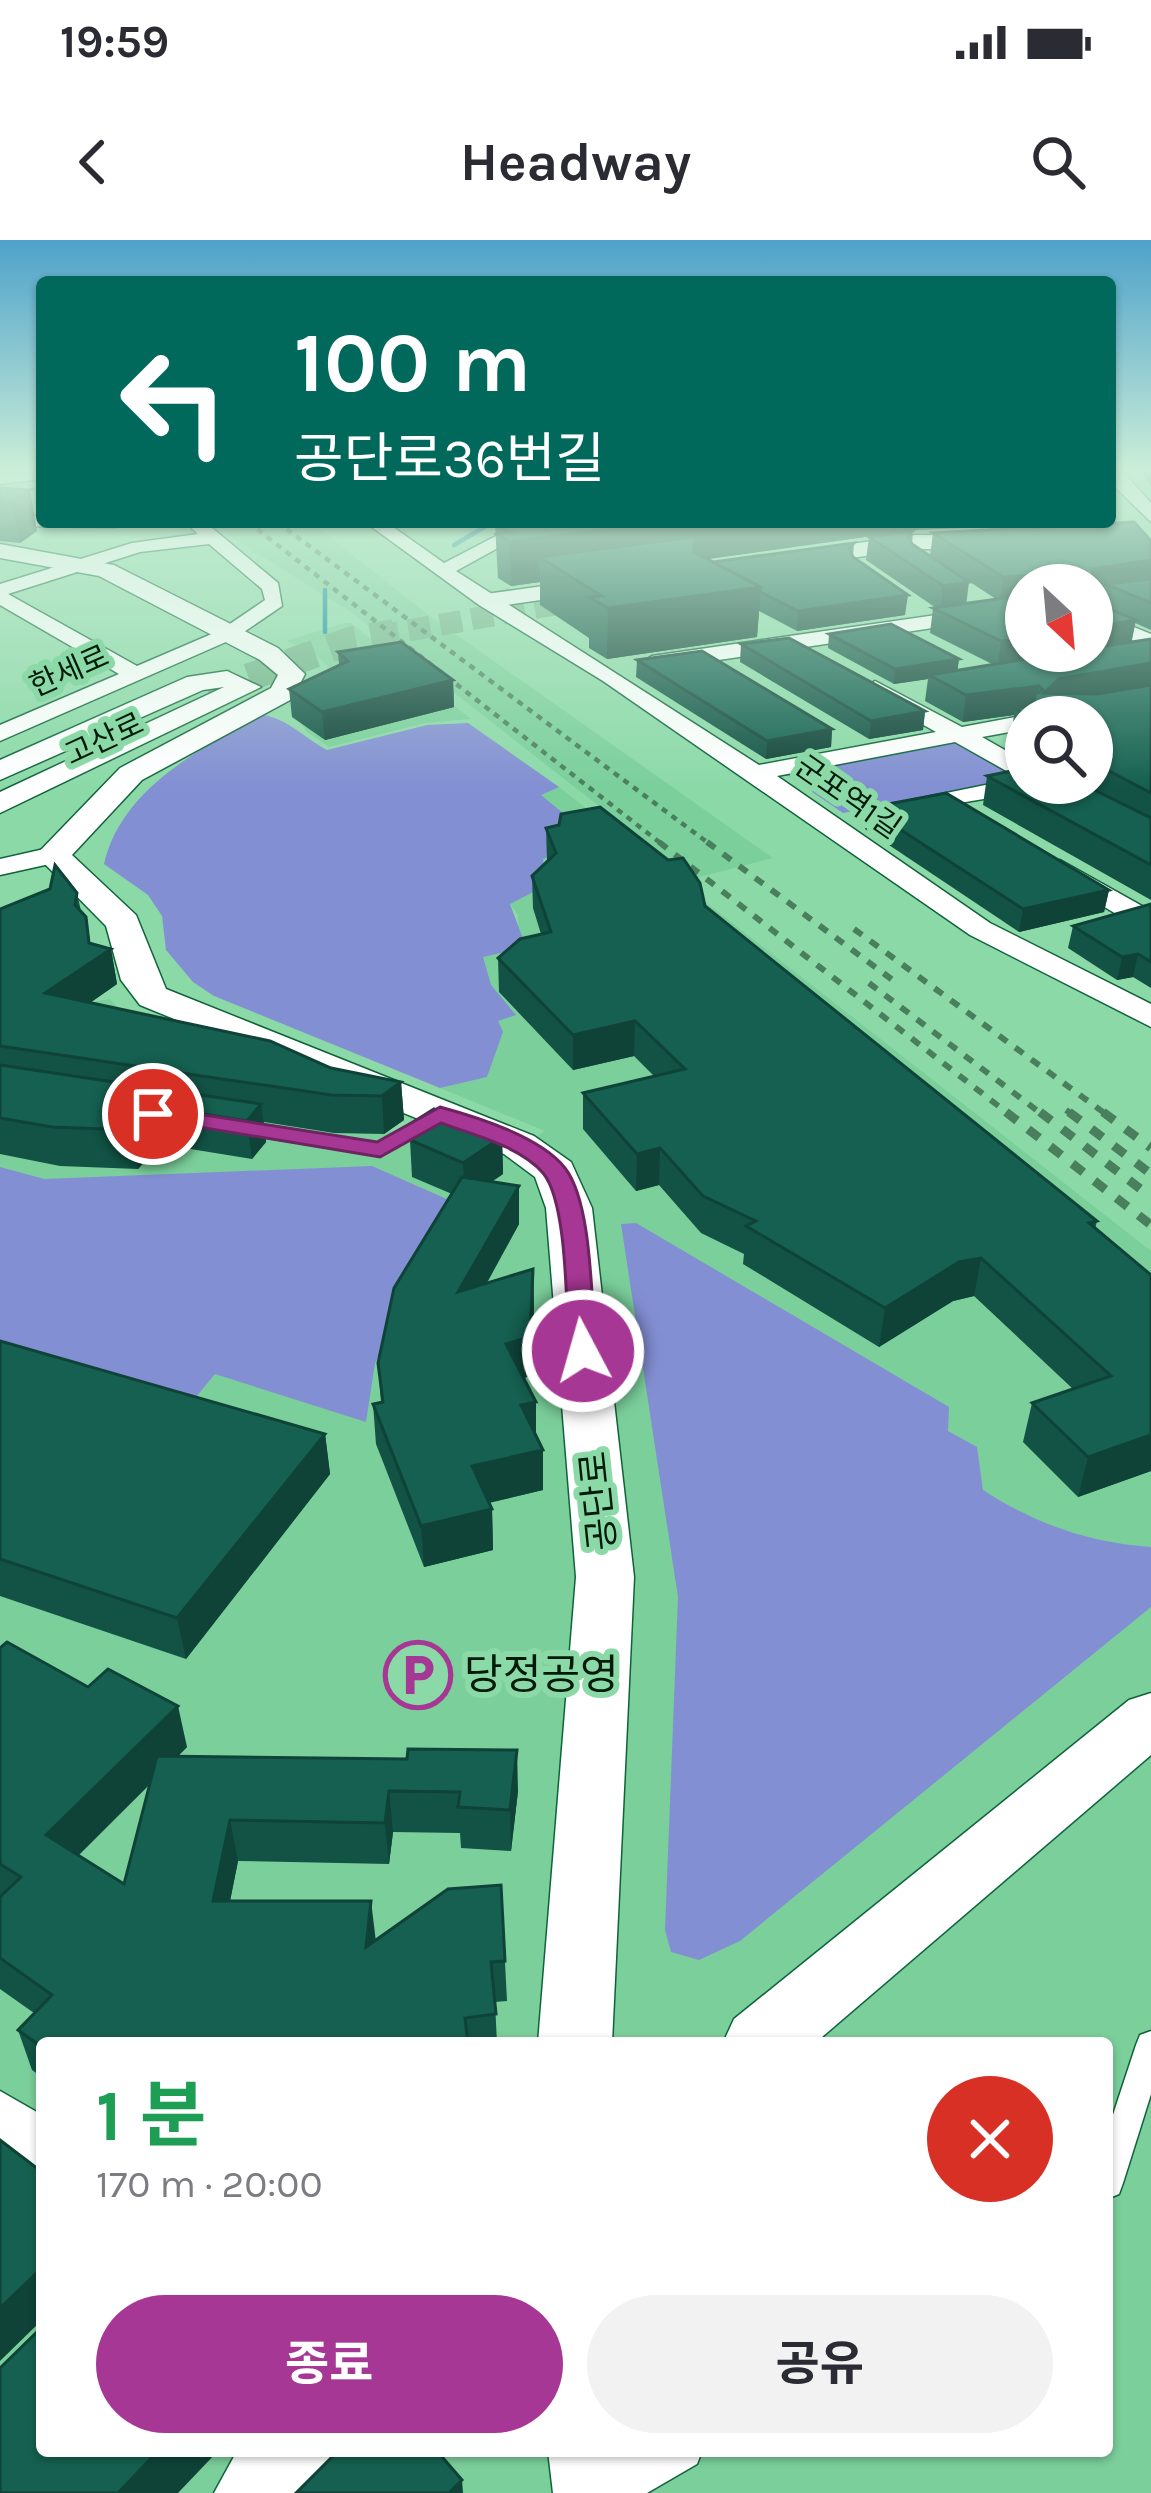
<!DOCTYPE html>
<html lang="ko">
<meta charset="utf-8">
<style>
:root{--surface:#fff;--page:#f2f2f3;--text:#2b2b33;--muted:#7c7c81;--accent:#a73794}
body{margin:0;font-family:Karla,"Noto Sans KR",sans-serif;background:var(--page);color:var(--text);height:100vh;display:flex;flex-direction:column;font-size:45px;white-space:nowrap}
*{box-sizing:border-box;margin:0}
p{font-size:39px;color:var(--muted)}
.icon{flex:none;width:66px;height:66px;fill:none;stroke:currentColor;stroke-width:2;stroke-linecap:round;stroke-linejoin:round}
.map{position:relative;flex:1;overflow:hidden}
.drawer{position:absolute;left:36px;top:1797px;width:1077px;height:420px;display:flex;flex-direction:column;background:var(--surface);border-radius:12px;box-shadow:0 3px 9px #0004}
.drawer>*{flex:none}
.top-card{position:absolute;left:36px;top:36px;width:1080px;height:252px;border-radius:12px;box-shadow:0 3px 9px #0004;background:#00695c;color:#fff;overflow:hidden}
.needle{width:78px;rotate:154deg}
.buttons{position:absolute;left:1005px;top:324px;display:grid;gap:24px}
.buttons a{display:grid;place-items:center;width:108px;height:108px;border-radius:50%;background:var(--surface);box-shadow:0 3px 9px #0004;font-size:60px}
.pin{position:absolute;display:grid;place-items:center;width:102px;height:102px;color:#fff;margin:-51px;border:6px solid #fff;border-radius:50%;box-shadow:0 3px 12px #0007}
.me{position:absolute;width:132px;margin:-66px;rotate:354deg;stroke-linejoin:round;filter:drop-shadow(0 0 9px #0008)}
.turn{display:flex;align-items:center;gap:42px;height:252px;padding:0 60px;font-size:54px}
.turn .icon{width:156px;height:156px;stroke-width:2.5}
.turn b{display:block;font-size:84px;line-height:102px}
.round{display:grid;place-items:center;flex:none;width:126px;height:126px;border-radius:63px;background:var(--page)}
.head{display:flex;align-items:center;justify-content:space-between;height:204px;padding:0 60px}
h1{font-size:72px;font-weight:700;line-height:90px;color:#1e9e55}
.action{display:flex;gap:24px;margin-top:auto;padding:24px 60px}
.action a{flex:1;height:138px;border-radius:72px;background:var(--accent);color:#fff;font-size:48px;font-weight:700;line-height:138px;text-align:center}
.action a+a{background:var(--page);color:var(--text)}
.status{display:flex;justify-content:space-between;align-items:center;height:84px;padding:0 60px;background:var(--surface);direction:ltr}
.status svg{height:33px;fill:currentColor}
header{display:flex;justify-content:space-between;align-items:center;height:156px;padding:0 60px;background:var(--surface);font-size:54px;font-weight:700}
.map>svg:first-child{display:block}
</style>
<div class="status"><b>19:59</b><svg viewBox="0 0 49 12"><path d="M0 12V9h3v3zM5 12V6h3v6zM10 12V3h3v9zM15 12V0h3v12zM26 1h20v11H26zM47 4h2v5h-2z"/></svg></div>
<header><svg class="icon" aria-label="back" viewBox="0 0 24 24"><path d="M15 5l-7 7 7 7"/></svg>Headway<svg class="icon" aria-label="search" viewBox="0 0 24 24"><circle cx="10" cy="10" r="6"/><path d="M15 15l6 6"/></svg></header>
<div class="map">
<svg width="1151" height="2253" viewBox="0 0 1151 2253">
<rect width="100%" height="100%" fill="#8cd9a8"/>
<g fill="#7bcf9b" fill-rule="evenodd">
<polygon points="207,282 311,282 427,374 773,618 692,639 351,372"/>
<polygon points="345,383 351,383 471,479 426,483 329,507 307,492 296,475 329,428 314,412 286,401"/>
<path d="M559 547 1151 1011V2253H0V769H52L110 759 136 788 485 929 545 891 440 848 487 837 497 781 482 717 518 695V675L510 664 543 619 541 554ZM42 1803H1107V2211H42Z"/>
</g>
<g fill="#838fd3">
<path d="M265 475C292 482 303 497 327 510L427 485 468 483 559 547 541 555 564 574 553 615 543 619 545 646 510 664 526 707 483 717 491 745 516 775 498 781 503 792 487 837 440 848 214 756 193 742 166 710 162 676 148 655 104 624C121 549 201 507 265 475Z"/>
<polygon points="960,501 1026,539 843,573 783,532"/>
<polygon points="372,926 458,964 375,1123 366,1182 215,1134 186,1169 0,1112 0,927 44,939"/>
<path d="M636 983 949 1167 948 1191 977 1207 983 1250C1035 1284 1090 1303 1151 1307V1367L740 1701 699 1720 671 1712 665 1690 678 1357 621 984Z"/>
</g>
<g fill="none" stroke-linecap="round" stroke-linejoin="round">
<g stroke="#07879e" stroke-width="4.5">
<polyline points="454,305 493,282"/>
<polyline points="325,350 325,392"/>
</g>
<polyline stroke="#70b388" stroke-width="22" stroke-dasharray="22 10" stroke-linecap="butt" points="377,396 608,355"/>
<polyline stroke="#70b388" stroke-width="28" stroke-dasharray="28 15" stroke-linecap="butt" points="208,452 353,400 394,393"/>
<g stroke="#0e633a" stroke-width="3">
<g id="service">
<polygon points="429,876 435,877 435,885 380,915 236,893 227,888 236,883 377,904"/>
<polygon points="1151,1791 1151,1854 1123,1943 1119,1954 1107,1959 1107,1893 1136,1805 1140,1795"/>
<polygon points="648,2211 702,2211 697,2224 647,2253 592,2253 598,2240"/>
</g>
</g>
<g stroke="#0e633a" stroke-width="3">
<g id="minor">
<polygon points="42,232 42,239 0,244 0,234"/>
<polygon points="0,276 42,276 42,282 124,282 115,287 0,286"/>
<path d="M185 282H205L278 343 282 366 235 398 0 501V485L119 434 0 365V344L132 303 198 294ZM209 304 262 349 265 360 221 390 137 426 8 354 140 312Z"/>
<polygon points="365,282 386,282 444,323 523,282 545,282 456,331 759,525 936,492 867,453 864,448 875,441 962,487 1026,475 1034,477 1026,477 1026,489 982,497 1026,522 1026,543 1044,543 1031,551 888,575 888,565 1019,538 955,502 777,536 990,683 1151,764 1151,787 970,695 603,441 479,365"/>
<polygon points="1026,362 1026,374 652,430 641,423 652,416"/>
<polygon points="1092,370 1151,394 1151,408 1092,384"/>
<polygon points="53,607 63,609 63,621 0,635 0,619"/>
<polygon points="1060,620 1151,671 1151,683 1131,683 1050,634 1046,628"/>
<polygon points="0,1851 42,1875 42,1946 0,1922"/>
</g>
</g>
<g stroke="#0e633a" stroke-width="3">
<g id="tertiary">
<polygon points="1110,232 1123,232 1151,263 1151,282 1110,242"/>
<polygon points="915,295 977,295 988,302 977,309 915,309 787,327 776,320 787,313"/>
<polygon points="0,304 114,325 278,408 305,434 292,459 142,540 72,615 136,675 166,749 534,896 571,922 592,968 634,1337 612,1803 538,1803 576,1337 546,968 535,937 504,914 140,765 121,740 106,686 36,615 120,528 271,448 278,435 260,420 99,336 0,318"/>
<polygon points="607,337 619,344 615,349 486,368 474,361 486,354"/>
<polygon points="227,431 261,447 0,573 0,552 224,447 203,450 0,540 0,520 187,437"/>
<polygon points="1151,1453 1151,1515 815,1803 723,1803 734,1779 1129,1460"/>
<polygon points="237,2211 343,2211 320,2253 214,2253"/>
<polygon points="548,2211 638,2211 643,2253 553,2253"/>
</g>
</g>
<use href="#service" fill="#fff" fill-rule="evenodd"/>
<use href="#minor" fill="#fff" fill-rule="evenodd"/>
<use href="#tertiary" fill="#fff" fill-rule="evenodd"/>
<g stroke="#4a7f5d" stroke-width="4.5" stroke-dasharray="6 6" stroke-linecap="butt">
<polyline points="248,282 663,605"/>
<polyline points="277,282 711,605"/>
</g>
<g stroke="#4a7f5d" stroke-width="6" stroke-dasharray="10 10" stroke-linecap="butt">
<polyline points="659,602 1010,875"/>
<polyline points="707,602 898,744"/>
<polyline points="854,689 1107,875"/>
<polyline points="869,743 1043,875"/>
<polyline points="1066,870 1073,875"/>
</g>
<g stroke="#4a7f5d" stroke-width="9" stroke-dasharray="14 14" stroke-linecap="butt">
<polyline points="1006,872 1151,985"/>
<polyline points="1040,872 1151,957"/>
<polyline points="1069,872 1151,934"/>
<polyline points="1103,872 1151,908"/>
</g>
</g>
<g fill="#125345" fill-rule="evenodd">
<polygon points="1141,232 1151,232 1151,246"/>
<polygon points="1110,234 1117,241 1110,281"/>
<polygon points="0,248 37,291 20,303 0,301"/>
<polygon points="510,282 1110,282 915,290 707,319 713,322 854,303 853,317 905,375 797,391 759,371 757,397 607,419 589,408 589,398 540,365 540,342 511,346 498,338 495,284"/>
<path d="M913 291 912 304 966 363 996 359 930 316 933 293 1151 301V390L1135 383 1131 402 1151 399V660L983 565 987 536 1026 543H1092V477H1026V504L1011 496 1014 475 963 482 925 461 928 439 894 444 828 408 829 394 959 419 957 430 992 424 930 393 933 368H936L866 320 869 297ZM1104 351 1101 366 1095 363 1094 352Z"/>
<polygon points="741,404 925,471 923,490 869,499 740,422"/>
<polygon points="338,412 453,440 454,467 325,500 292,477 289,449 339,425"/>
<polygon points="637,420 832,489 831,507 766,519 636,437"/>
<polygon points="867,568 1109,650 1104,672 1019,692 865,589"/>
<polygon points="546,588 705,666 1097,981 1095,989 1151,1035 1151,1231 1078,1257 1023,1202 1032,1163 1073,1149 974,1056 953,1061 879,1107 743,1024 744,1014 701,993 659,945 636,951 583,889 583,853 654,836 634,816 573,830 499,752 498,718 541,694 533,668 532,636 547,621"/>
<polygon points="77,653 81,671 86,677 90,704 111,709 117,744 90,763 331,828 401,842 404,880 384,894 334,893 264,882 266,902 252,919 160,904 138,929 60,926 0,914 0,669"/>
<polygon points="1151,664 1151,748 1133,737 1117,740 1068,708 1073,686"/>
<polygon points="502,897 503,934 491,942 519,946 519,984 487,1043 533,1029 534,1067 530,1136 524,1138 536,1162 536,1197 543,1250 489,1263 492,1269 493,1310 424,1327 376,1204 373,1164 381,1162 378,1123 452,954 412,937 410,900"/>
<polygon points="0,1101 325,1194 330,1234 186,1419 0,1356"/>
<path d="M0 1408 187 1507 178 1516 518 1551 511 1611 461 1608 460 1593 393 1592 389 1624 238 1621 230 1661 376 1700 501 1645 507 1761 495 1762 497 1803H42V1837L32 1830 18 1790 34 1773 0 1749ZM150 1544 124 1644 78 1615Z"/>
</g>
<g fill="#0f4338">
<polygon points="30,250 37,291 20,303 12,262"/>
<polygon points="662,282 916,282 915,290 573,338 539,317 540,342 511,346 510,302"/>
<polygon points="1151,320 1151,343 1105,344 1104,351 1092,352 1092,329"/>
<polygon points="1033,335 1031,345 1026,345 1026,359 1000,361 1003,337"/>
<polygon points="969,342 966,366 940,370 943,346"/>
<polygon points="761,347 757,397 607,419 608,368"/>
<polygon points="908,355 905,375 797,391 798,371"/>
<polygon points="1136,380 1131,405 998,427 1001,401 1026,397 1026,411 1092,411 1092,387"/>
<polygon points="959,419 957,434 929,435 928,439 894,444 895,429"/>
<polygon points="1151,423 1151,445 1043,477 1044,453 1059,439"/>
<polygon points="453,440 454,467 325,500 322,472"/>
<polygon points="1039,446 1035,473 1015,469 1014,475 963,482 966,455"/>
<polygon points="925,471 923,490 869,499 871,481"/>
<polygon points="832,489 831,507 766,519 767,501"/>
<polygon points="1109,650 1104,672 1019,692 1023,669"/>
<polygon points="86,677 93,720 111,709 117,744 52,789 45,753"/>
<polygon points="1138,714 1133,737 1117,740 1122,717"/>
<polygon points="635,781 634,816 573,830 573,795"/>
<polygon points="401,842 404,880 384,894 382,856"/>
<polygon points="261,864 266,902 252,919 247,881"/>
<polygon points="154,866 160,904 138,929 131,890"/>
<polygon points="502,897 503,934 465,960 463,923"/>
<polygon points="660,908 659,945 636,951 637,914"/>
<polygon points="519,946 519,984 460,1090 458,1052"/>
<polygon points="981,1018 974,1056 953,1061 879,1107 885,1068 959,1022"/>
<polygon points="533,1029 534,1067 530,1136 507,1143 506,1104"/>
<polygon points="536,1162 536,1202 521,1165"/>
<polygon points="325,1194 330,1234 186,1419 177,1378"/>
<polygon points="1151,1195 1151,1231 1078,1257 1088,1217"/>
<polygon points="543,1210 543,1250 474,1266 472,1226"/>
<polygon points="492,1269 493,1310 424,1327 421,1286"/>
<polygon points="178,1466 187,1507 58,1636 46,1595"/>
<polygon points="517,1510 518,1551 511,1611 510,1570"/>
<polygon points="389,1551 393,1592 389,1624 385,1583"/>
<polygon points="230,1580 238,1621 222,1701 213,1661"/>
<polygon points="371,1661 376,1702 366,1707"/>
<polygon points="42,2028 42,2080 0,2121 0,2068"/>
<polygon points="158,2211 218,2211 178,2253 118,2253"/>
<polygon points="462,2240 463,2253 449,2253"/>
</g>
<g fill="#156050" stroke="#0f4338" stroke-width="3">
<polygon points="0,248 30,250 12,262 0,261"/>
<polygon points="510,282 662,282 510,302 497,294 510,292 495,284"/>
<polygon points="1134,282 1151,301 1151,320 1092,329 1095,363 1136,380 1092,387 1092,345 1031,345 1033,335 1003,337 933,293"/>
<polygon points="913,291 908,296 912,304 969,342 943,346 869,297"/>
<polygon points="694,297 694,312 761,347 608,368 589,357 602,356 539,317"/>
<polygon points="854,303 849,308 853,317 908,355 798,371 760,352 761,347 713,322"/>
<polygon points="1151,339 1151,363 1105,344"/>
<polygon points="1026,355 1026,397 1001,401 933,368"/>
<polygon points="891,384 959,419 895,429 829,394"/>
<polygon points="789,398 925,471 871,481 741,404"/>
<polygon points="1151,399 1151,423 1059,439 1044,453 1097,454 1151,445 1151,553 1092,522 1092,477 1031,477 1015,469 1034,464 1035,454 1043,450 1039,446 966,455 929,435 1075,411 1092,411 1092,408"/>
<polygon points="401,402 453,440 322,472 289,449 348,421 338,412"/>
<polygon points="702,411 832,489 767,501 637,420"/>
<polygon points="1026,528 1026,543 1080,543 1151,578 1151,625 987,536"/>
<polygon points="946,553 1109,650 1023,669 867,568"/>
<polygon points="600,567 668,620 683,618 700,643 705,666 1097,981 1089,983 1151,1035 1151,1195 1088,1217 1032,1163 1111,1136 981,1018 959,1022 885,1068 746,986 756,981 703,956 660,908 637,914 583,853 685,829 635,781 573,795 498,718 520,699 551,692 532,636 556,613 546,588 559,585 561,574"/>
<polygon points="55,625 77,653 75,665 86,677 89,703 111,709 45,753 270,801 331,828 401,842 382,856 331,855 0,806 0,669 50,649"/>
<polygon points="1151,664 1151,722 1138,714 1122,717 1073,686"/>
<polygon points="0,825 261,864 247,881 154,866 131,890 52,887 0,878"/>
<polygon points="434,869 502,897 463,923 410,900 410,884"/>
<polygon points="462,937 519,946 458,1052 533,1029 530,1097 506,1104 536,1162 521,1165 543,1210 472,1226 492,1269 421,1286 373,1164 383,1162 378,1123 394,1048"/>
<polygon points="0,1101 325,1194 177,1378 0,1319"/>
<polygon points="7,1402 88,1447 108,1429 178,1466 46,1595 124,1644 157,1516 407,1519 408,1509 517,1510 510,1570 458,1567 460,1552 389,1551 385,1583 230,1580 213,1661 371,1661 366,1707 448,1649 501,1645 505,1721 491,1722 496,1774 465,1778 468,1803 42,1803 42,1807 18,1790 52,1755 0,1718 0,1657 21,1637 0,1624 0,1408"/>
<polygon points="0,1900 42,1932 42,2028 0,2068"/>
<polygon points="42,2087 42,2211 158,2211 118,2253 0,2253 0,2128"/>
<polygon points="338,2211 437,2211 462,2240 449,2253 296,2253"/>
</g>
<linearGradient id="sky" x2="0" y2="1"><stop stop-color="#4ea2ca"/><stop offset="0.42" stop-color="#cbeed8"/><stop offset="1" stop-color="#cbeed8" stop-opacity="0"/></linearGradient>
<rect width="1151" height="547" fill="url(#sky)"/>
<path fill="#a73794" stroke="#6d2460" stroke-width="3" d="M153 867 377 902 440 867C477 877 540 896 565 928 593 964 591 1065 596 1111L583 1120 569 1111C566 1071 568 963 543 933 520 906 473 895 441 883L380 917 145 878V869Z"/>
<defs>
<g id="parking-ring" transform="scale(3.45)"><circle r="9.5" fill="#8cd9a8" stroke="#a73794" stroke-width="1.5"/><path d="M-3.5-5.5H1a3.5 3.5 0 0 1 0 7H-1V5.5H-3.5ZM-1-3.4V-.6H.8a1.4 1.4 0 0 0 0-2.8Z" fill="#a73794"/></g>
</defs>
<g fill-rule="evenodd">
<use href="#parking-ring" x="418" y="1435"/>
</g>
<g text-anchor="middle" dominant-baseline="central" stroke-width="12" stroke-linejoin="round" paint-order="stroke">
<g font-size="30" fill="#001b0a" stroke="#8cd9a8">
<text transform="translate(69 431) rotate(-24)">한세로</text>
<text transform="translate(104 499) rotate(-25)">고산로</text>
<text transform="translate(848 557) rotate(35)">군포역1길</text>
</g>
<g font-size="36" fill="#001b0a" stroke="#8cd9a8">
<text transform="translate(598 1261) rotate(-96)">공단로</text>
</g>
<g font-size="42" fill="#001b0a" stroke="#8cd9a8" text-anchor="start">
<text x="464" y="1435">당정공영</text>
</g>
</g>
</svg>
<div class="buttons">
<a><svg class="needle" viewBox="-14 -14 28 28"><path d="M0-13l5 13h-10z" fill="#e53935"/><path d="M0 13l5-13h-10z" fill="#7c7c81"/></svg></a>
<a><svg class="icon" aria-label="search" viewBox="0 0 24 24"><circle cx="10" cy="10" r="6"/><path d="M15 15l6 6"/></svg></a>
</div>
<div class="pin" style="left:153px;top:874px;background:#d93025"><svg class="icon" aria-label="arrive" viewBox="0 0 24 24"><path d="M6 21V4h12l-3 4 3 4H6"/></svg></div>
<svg class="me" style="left:583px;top:1111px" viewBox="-20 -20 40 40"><circle r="17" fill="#a73794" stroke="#fff" stroke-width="3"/><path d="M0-11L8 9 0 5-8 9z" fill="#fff"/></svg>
<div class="top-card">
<div class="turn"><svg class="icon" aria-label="left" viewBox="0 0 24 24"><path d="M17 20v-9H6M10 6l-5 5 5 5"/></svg><div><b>100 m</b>공단로36번길</div></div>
</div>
<section class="drawer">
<div class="head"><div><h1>1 분</h1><p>170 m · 20:00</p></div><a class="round" style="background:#d93025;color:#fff"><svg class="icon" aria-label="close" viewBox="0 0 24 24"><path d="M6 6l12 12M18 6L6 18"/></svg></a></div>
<div class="action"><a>종료</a><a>공유</a></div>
</section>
</div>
